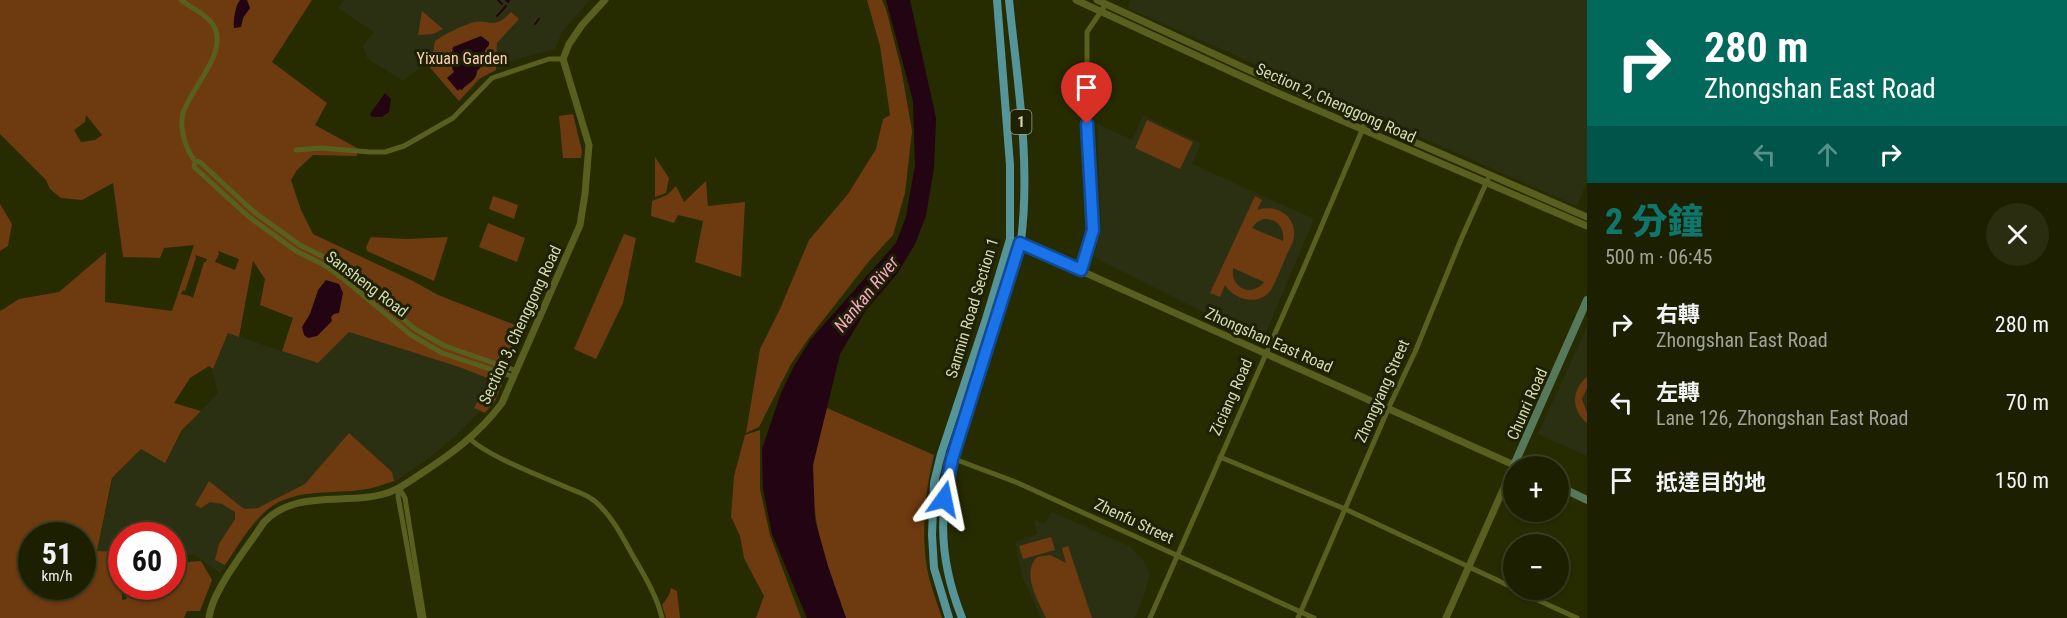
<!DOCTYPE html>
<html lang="zh-TW">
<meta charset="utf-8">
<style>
:root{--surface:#1d2000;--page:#2a2d0f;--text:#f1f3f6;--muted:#a0a399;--line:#3b3e22;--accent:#0f766e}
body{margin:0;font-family:"Roboto Condensed","Noto Sans TC",sans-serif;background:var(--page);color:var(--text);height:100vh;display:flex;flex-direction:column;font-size:22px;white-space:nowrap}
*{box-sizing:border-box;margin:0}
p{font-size:20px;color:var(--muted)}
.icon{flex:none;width:33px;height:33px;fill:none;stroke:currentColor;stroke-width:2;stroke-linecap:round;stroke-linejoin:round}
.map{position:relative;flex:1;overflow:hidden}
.side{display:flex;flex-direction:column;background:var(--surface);width:480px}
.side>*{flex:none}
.guide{background:#00695c;color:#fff;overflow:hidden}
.tools{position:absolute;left:1503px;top:456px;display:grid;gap:12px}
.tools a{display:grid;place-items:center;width:66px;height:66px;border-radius:50%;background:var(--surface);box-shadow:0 2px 4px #0004,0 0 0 2px var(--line);font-size:30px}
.speed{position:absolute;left:18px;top:522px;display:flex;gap:12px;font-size:30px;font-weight:700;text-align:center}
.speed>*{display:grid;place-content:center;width:78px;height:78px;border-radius:50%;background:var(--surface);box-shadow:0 2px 4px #0004,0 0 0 2px var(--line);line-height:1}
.speed small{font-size:15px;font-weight:400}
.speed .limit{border:9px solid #d22;background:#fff;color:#111}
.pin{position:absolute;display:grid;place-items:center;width:51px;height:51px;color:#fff;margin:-62px -26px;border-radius:50% 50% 50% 0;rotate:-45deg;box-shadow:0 0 6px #0007}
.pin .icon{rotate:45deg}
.me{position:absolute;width:66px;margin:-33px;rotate:12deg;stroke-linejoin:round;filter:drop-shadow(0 0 4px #0008)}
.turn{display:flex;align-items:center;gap:21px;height:126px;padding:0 18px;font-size:27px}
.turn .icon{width:78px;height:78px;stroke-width:2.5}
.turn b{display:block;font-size:42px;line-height:51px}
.lanes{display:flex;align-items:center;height:57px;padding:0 18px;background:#0003;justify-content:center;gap:30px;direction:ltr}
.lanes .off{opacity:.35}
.round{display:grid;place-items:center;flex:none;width:63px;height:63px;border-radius:32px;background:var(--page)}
.summary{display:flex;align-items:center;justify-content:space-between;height:102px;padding:0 18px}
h1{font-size:36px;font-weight:800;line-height:45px;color:var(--accent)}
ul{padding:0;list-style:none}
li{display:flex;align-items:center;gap:18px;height:78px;padding:0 18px}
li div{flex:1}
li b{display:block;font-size:22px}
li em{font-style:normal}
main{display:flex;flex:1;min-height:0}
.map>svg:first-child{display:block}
</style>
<main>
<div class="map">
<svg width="1587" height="618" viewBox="0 0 1587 618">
<rect width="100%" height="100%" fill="#272b00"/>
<g fill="#2c3012">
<polygon points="344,0 590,0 562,32 555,49 520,58 487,73 459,101 426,63 403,81 367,58 363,46 374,32 338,8"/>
<polygon points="1131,0 1587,0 1587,181 1577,206 1128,8"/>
<polygon points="1143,115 1201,143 1192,164 1314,219 1262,342 1094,257 1101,229 1097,124 1132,140"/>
<polygon points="1587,327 1587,456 1538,434"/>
<polygon points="349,332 459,367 491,379 474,408 480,411 460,432 429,458 394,482 368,489 303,494 280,502 269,508 248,532 220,573 194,555 173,554 172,536 122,536 121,551 97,551 113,478 141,449 165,462 184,429 218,393 212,371 228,333 318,363"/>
<polygon points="1052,512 1129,546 1142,558 1150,574 1144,596 1135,618 1041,618 1022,576 1015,542 1037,534 1034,519 1045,524"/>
</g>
<g fill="#6e3a0f" fill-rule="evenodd">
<path d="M0 0H312L272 62 327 103 315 125 357 148V156L313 155 297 170 291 180 301 210 313 234 413 281 438 295 523 328 511 356 501 353 494 371 505 377 495 401 485 413 474 408 490 379 459 367 349 332 318 363 282 351 293 318 260 305 265 279 253 261 239 337 228 333 213 369 209 366 190 378 174 403 201 411 182 430 165 463 141 449 112 478 97 551 121 552 122 600 127 599 124 587 172 586 173 563 201 561 212 580 200 611H187L184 618H0V311L19 299 59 292 106 252 105 302 172 311 194 245 164 248 160 258 123 257 113 183 82 200 61 198 50 189 46 180 0 134ZM86 115 102 135 95 140 81 142 74 130 85 122ZM218 251 239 259 235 270 215 262 219 254ZM195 255 207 259 206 262H204L193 298 190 296 181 294 183 290 185 291 196 258ZM32 536H82V586H32Z"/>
<polygon points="867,0 882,0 886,9 901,68 912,131 905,193 893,235 870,260 809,338 791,364 759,427 746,433 760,349 780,309 809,240 848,194 876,149 883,119 890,115 880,46"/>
<polygon points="422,11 443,29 433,34 418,35"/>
<path d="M511 12 519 19 497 43 496 70 479 79 459 101 426 63 433 53 435 41C445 34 459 27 471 23 490 17 493 32 511 12Z"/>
<polygon points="573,114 582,151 581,158 563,158 559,116"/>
<polygon points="1147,120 1193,142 1180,169 1135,148"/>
<polygon points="655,157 669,178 666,193 655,197"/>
<polygon points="706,181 708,206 745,202 741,277 695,262 703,221 678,215 674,223 651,216 652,201 667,195 676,186 684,202"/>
<polygon points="493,196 518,205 514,219 489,209"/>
<path d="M1255 196 1262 200 1257 210C1273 204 1294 213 1294 233 1295 241 1288 251 1285 259 1281 268 1277 279 1272 288 1261 307 1235 301 1225 285L1220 297 1210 293ZM1263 219C1277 218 1285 228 1283 241L1252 228 1257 222ZM1233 268 1264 282C1252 298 1230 288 1233 268Z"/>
<polygon points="0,204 12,224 8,246 0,251"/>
<polygon points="488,223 525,238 517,262 479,247"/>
<polygon points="624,234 636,238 623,303 596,359 574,349"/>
<polygon points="371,237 407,239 448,237 434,281 367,251 366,247"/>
<path d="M1587 377V388L1582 399 1587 413V423C1571 410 1571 390 1587 377Z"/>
<path d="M827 408 934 455C925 491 921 531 927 568 930 585 937 602 942 618H846C827 568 810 521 813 467 814 448 822 427 827 408Z"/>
<polygon points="760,430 760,489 770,535 801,618 756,618 764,596 744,558 740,536 731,517 734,476 745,435"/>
<path d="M349 433 392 472 394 481C385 483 376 488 367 489 335 495 295 487 268 509 250 524 238 546 225 565L215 560 219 544 235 519V512L222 504 210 502 201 508 195 505 209 481 244 509 258 508 305 484Z"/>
<polygon points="1051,537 1055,550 1023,559 1019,546"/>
<path d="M1068 546 1092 618H1046C1038 600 1021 574 1037 557L1050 555 1066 563 1062 548Z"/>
<polygon points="671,588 677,591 680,618 666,618 662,605 669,595"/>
</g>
<g fill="#220412">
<path d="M240 0H247L250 8 243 18 241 27 234 28C233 21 235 6 240 0Z"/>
<polygon points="886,0 910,0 936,118 934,168 926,216 915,244 897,274 866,310 840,354 813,465 815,520 828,566 846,618 807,618 772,534 763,489 762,449 781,393 794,366 811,339 896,243 906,217 915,165 913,101"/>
<path d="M481 36 489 42V45L485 50 484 55 488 60 477 71C477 81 467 83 462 90L459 89 458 91 447 78 454 72 452 68 454 62 451 59 453 47Z"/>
<polygon points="385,93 391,99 389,112 382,117 372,117 370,114"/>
<polygon points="326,280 339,284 343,293 339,313 334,314 331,317 332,321 317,336 308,338 304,335 302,327 310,314 318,290"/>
</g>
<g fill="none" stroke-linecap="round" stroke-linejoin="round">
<g stroke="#220412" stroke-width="2">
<polyline points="498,0 502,4"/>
<polyline points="506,0 508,2 509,0"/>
<polyline points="497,16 506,6"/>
<polyline points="535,24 539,19"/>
</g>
<g stroke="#585f1f" stroke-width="5">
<path d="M181 0C190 7 204 13 211 22 233 48 191 87 183 113 179 128 186 150 195 161L194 167 249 217 296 251 324 265 345 280 411 335 442 353 514 377"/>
<polyline points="296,150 321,148 370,152 385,152 404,146 453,118 492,78 549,59 563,59"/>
<polyline points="195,161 200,162 254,212 300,245 328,259 350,274 415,329 445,346 517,371"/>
<polyline points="1081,270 1093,230 1087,124 1087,32 1106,4"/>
<path d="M470 439C491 458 541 476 568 488 580 493 591 496 600 506 614 520 623 538 633 556 644 575 657 596 662 618"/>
<polyline points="941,454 1018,483 1314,618"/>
<polyline points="1220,457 1345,509 1514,588"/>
<polyline points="399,488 405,498 424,618"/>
<polyline points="399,488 398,496 420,618"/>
<polyline points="1516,590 1577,618"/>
<polyline points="1150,618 1305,265 1366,121"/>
<polyline points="1298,618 1389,407 1415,352 1462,237 1488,179"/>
</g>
<g stroke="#585f1f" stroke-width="7">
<polyline points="1076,0 1271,90 1587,226"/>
<polyline points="1097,0 1251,71 1587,217"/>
<polyline points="1010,239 1514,465 1446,618"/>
<path d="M209 618C212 590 248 547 264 522 297 488 346 506 387 493 398 490 409 482 419 475 450 455 479 434 502 403L580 225 585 194 589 145 563 59 569 44 582 25 605 0"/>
</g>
<g stroke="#56795c" stroke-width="8">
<polyline points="1517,466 1514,465 1587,300"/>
<polyline points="1558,486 1587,500"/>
</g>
<g stroke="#559499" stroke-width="8">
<polyline points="949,618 934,568 932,535 934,483 941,454 986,319 1010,239 1010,165 997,0"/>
<path d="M962 618C929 535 944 486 970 406 981 373 992 339 1002 306 1009 285 1018 263 1021 241 1031 161 1017 79 1009 0"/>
</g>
</g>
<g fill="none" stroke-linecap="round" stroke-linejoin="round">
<g stroke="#114b97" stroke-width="15">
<polyline id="route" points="944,499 952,459 1020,243 1081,270 1093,230 1087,124"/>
</g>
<use href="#route" stroke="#1a73e8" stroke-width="10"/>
</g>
<g text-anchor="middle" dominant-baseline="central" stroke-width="6" stroke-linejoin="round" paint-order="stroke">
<rect fill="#1e2106" stroke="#9da27e" stroke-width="1.5" x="1010.5" y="110" width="21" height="24" rx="4.5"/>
<g font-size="15" font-weight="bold" fill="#d3d9b1">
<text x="1021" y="122">1</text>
</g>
<g font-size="16" fill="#ffcfb0" stroke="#1e2106">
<text x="462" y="58">Yixuan Garden</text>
</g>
<g font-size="16" fill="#d3d9b1" stroke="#1e2106">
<text transform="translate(1336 103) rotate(24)">Section 2, Chenggong Road</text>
<text transform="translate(367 284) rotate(37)">Sansheng Road</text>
<text transform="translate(972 308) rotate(-73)">Sanmin Road Section 1</text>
<text transform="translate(520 325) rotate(-65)">Section 3, Chenggong Road</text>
<text transform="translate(1269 340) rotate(24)">Zhongshan East Road</text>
<text transform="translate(1382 391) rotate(-66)">Zhongyang Street</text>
<text transform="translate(1231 397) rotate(-66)">Ziciang Road</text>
<text transform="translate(1527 404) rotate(-66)">Chunri Road</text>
<text transform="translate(1134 521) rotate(25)">Zhenfu Street</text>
</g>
<g font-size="18" font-style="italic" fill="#f8a6c6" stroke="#1e2106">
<text transform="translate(866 294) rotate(-51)">Nankan River</text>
</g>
</g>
</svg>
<div class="tools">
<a>+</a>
<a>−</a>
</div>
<div class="speed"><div>51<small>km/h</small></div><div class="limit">60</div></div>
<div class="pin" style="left:1087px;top:124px;background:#d93025"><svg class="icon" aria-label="arrive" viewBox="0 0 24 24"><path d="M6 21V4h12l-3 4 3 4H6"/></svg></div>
<svg class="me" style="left:944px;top:499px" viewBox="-20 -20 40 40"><path d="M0-17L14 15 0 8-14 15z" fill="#1a73e8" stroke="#fff" stroke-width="4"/></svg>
</div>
<section class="side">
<div class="guide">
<div class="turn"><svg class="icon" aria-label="right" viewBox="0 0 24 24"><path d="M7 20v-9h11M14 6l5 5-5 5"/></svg><div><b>280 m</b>Zhongshan East Road</div></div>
<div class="lanes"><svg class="icon off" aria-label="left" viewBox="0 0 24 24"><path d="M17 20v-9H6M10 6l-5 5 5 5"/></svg><svg class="icon off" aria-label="ahead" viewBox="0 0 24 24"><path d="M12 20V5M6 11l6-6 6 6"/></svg><svg class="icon" aria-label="right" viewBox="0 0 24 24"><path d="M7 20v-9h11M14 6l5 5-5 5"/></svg></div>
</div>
<div class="summary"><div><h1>2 分鐘</h1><p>500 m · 06:45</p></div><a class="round"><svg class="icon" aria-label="close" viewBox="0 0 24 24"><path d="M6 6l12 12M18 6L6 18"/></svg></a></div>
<ul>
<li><svg class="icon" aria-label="right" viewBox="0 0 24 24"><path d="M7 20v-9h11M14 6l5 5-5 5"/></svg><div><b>右轉</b><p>Zhongshan East Road</p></div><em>280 m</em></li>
<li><svg class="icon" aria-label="left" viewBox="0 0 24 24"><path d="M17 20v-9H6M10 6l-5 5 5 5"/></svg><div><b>左轉</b><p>Lane 126, Zhongshan East Road</p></div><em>70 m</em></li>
<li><svg class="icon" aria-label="arrive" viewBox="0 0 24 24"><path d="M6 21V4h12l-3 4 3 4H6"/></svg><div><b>抵達目的地</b></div><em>150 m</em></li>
</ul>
</section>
</main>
